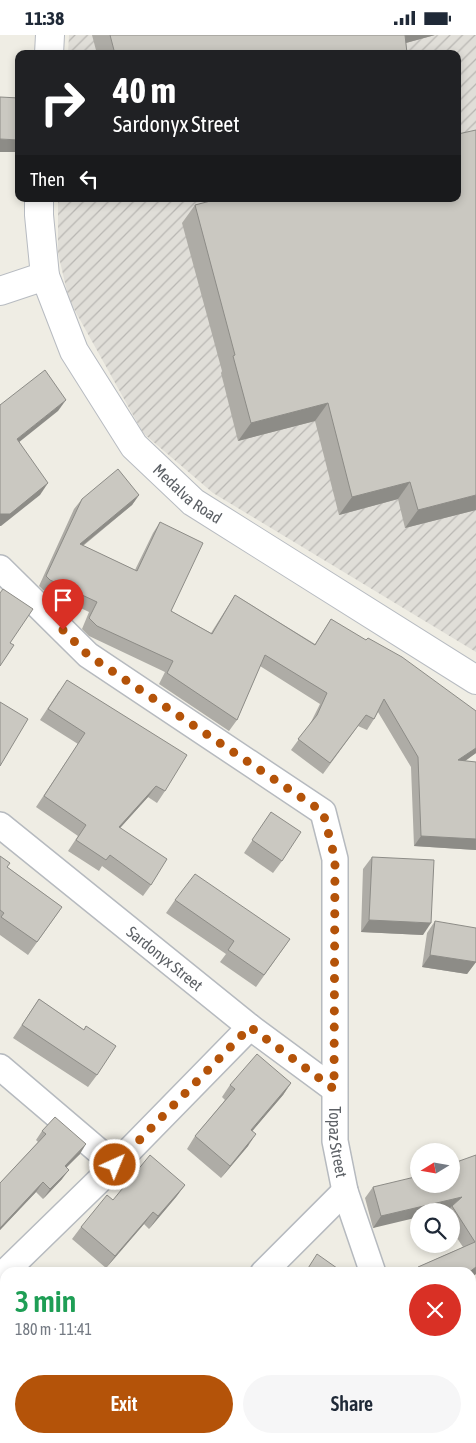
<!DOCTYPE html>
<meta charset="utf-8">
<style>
:root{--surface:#fff;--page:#f6f6f7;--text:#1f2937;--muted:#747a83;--accent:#b45309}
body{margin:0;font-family:"Asap Condensed",sans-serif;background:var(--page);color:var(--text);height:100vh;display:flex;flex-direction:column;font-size:19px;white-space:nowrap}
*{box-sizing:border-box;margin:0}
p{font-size:16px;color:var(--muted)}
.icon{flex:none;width:28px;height:28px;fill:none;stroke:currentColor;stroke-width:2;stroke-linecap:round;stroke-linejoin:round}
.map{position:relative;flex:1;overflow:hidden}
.panel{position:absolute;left:0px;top:1232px;width:476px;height:176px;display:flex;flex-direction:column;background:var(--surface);border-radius:15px 15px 0 0;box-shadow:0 2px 8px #0003}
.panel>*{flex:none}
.banner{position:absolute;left:15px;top:15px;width:446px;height:152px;border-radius:10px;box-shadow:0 2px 8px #0003;background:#202124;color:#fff;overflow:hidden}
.needle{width:32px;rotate:259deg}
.buttons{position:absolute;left:410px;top:1108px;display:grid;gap:10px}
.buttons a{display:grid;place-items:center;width:50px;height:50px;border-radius:50%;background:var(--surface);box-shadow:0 2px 8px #0003;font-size:25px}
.pin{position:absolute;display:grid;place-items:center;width:42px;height:42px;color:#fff;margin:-51px -21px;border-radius:50% 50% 50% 0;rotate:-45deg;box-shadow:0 0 5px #0007}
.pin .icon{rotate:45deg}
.me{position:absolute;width:55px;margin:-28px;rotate:44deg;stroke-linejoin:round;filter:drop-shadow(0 0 4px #0008)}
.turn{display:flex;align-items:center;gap:18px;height:105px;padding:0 15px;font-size:22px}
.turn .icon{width:65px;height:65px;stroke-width:2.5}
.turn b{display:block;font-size:35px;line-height:42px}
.then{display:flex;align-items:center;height:48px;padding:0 15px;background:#0003;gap:10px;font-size:19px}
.round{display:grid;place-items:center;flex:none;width:52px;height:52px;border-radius:26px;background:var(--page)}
.head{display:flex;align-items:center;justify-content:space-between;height:85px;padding:0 15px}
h1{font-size:30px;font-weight:600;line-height:38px;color:#1e9e55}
.action{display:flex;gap:10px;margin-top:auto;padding:10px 15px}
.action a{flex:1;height:58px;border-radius:30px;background:var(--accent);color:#fff;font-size:20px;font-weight:600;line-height:58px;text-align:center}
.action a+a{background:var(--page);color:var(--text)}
.status{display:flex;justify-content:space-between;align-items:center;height:35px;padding:0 25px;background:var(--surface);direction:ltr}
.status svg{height:14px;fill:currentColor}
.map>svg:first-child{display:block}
</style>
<div class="status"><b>11:38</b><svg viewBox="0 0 49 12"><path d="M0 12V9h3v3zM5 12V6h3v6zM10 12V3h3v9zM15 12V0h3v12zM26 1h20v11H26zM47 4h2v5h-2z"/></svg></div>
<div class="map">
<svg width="476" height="1408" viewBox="0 0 476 1408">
<defs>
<pattern id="industrial-furrows" width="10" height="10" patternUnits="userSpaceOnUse" patternTransform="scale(1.25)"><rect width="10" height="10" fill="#e0ded8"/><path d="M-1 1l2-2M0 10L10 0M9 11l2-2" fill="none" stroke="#b9b7b3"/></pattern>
</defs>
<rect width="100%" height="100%" fill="#efede4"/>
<polygon fill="url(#industrial-furrows)" points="69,0 476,0 476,617 213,458 143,398 69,265 58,218 58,164 458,164 458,19 68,19"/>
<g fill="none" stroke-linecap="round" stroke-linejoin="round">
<g stroke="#b6babf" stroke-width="28">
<g id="street">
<path id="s1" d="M0 533 88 620 323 777 335 824V1106L345 1156 373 1238"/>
<path id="s2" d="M0 790 250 992 334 1054"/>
<polyline points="0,1032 115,1130"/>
<polyline points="263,1238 345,1156"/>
<polyline points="0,1242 115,1130 250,992"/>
<polyline points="471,1295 476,1291"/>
<polyline points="93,1408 97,1404"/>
<polyline points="353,1408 358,1404"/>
</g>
</g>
<g stroke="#b7bbc1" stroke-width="30">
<g id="secondary">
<polyline points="49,19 50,0"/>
<path id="s3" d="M39 164V180L45 241 74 316 134 411 193 467 476 645"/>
<polyline points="0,256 45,241"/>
</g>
</g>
<use href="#street" stroke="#fff" stroke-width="25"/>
<use href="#secondary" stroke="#fff" stroke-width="28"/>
</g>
<g fill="#aeaca6">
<polygon points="92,0 435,0 406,8 407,19 97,19"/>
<polygon points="195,170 476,475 405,493 398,464 339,480 315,386 238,406 221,338 222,336 182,188"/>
<polygon points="139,460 132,470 83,511 135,535 153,498 160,487 171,576 211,598 228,571 235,560 315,609 331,584 476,676 476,718 465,726 476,727 476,815 414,811 411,732 378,677 374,684 367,695 358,691 323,739 291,715 310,689 320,669 260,631 237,685 229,696 159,649 165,637 89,601 82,594 89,577 43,555 39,551 74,474 82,464"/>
<polygon points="59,656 165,756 157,768 148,762 120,793 151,850 143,861 102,831 99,836 68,816 78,801 36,772 78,709 40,685"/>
<polygon points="271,777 282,826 273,838 244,818"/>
<polygon points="0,821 7,832 62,872 28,920 0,900"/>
<polygon points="372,822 423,900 361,897 363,834"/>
<polygon points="175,865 290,904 256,952 220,927 226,919 166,878"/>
<polygon points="435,886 476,927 467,939 422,932 427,898"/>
<polygon points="39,964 84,995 86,991 97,1040 88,1052 13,1003"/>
<polygon points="291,1048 283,1060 252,1096 248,1111 221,1143 187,1114 195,1101 225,1065 222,1062 230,1050"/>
<polygon points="42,1096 80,1119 66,1132 62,1144 43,1164 36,1157 0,1195 0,1148 38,1107 36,1105"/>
<polygon points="476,1120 476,1239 471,1242 471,1238 413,1238 418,1232 463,1212 451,1194 451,1176 448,1176 449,1174 441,1176 419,1176 373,1193 365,1163 373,1152 419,1149"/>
<polygon points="185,1150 176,1162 149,1194 144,1189 106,1233 72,1204 81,1192 113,1165"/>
<polygon points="0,1264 5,1268 5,1345 0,1341 0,1338 1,1336 0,1334"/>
<polygon points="298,1404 308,1404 304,1408 303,1408"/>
</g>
<g fill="#8d8c87">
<polygon points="400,0 435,0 391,12"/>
<polygon points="0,104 19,105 19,117 0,117"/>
<polygon points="66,365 58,376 8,416 17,404"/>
<polygon points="328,368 315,386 238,406 251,388"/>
<polygon points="410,447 398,464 339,480 352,462"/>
<polygon points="48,448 40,460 1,491 0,491 0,479"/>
<polygon points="139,460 132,470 72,519 80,509"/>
<polygon points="476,460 476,475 405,493 418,475"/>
<polygon points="476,713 476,718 451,736 458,725"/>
<polygon points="156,751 148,762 111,803 119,792"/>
<polygon points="421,801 476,804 476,815 414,811"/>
<polygon points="369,885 431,888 423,900 361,897"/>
<polygon points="430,920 476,927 467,939 422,932"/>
<polygon points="291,1048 283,1060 243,1107 251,1095"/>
<polygon points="256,1099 248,1111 221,1143 230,1131"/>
<polygon points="86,1109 80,1119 58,1141 65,1131"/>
<polygon points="69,1135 62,1144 43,1164 50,1154"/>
<polygon points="43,1147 36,1157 0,1195 0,1193"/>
<polygon points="185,1150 176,1162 149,1194 158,1181"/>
<polygon points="462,1162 452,1171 449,1174 441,1176 419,1176 419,1182 373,1193 381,1181"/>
<polygon points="153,1177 144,1189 106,1233 115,1221"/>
<polygon points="476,1232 476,1239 471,1242 471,1238 468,1238"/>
</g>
<g fill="#cac8c1" stroke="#8d8c87">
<polygon points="110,0 405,0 407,18 404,19 115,19"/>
<polygon points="0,62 19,63 19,105 0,104"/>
<polygon points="476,95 476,460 418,475 410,447 352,462 328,368 251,388 233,321 235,320 195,170 218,164 458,164 458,99"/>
<polygon points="45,335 66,365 17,404 48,448 10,479 0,479 0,370"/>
<polygon points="118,434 139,460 80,509 137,536 160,487 203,508 171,576 212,599 235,560 315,610 331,584 366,605 368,603 402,622 476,676 476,713 458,725 476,727 476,804 421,801 418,722 384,664 374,684 366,680 330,728 298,704 317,680 327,658 265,620 237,685 167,638 173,626 97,591 89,583 97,567 50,545 46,541 82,464"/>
<polygon points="3,554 33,574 10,608 14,610 0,631 0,558"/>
<polygon points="67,645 187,720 165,756 156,751 119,792 167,824 151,850 110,820 106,825 76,805 86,790 44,761 85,698 48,674"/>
<polygon points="0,667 28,684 0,731"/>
<polygon points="271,777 301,797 282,826 252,805"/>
<polygon points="0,821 10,828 7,832 62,872 37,907 1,882 4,878 0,875"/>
<polygon points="372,822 434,825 431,888 369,885"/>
<polygon points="195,839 290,904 264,940 228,915 234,906 175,865"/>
<polygon points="435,886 476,893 476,927 430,920"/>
<polygon points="39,964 84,995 86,991 116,1011 97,1040 22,990"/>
<polygon points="257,1019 291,1048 251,1095 256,1099 230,1131 195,1101 235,1054 230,1050"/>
<polygon points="55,1082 86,1109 65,1131 69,1135 50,1154 43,1147 0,1193 0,1148 46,1099 42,1096"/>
<polygon points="150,1120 185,1150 158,1181 153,1177 115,1221 81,1192 107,1160 113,1165"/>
<polygon points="476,1120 476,1232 468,1238 420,1238 418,1232 475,1207 452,1171 462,1162 381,1181 373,1152 419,1141 419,1149 451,1149 451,1129"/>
<polygon points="317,1219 344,1238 305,1238"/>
<polygon points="0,1264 5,1268 5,1322 0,1318"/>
<polygon points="231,1404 291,1404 287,1408 228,1408"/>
<polygon points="374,1404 391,1404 395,1408 370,1408"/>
</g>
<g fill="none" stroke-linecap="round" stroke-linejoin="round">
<polyline stroke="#b45309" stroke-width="9" stroke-dasharray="0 16.2" points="63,595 88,620 323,777 335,824 334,1054 250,992 115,1130"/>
</g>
<g text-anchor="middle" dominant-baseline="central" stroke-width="5" stroke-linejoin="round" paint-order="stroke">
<g font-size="16" fill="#5c6065" stroke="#fff">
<text stroke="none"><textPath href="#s3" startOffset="342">Medalva Road</textPath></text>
<text stroke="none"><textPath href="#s2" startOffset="212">Sardonyx Street</textPath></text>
<text stroke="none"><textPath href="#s1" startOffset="738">Topaz Street</textPath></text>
</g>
</g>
</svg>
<div class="buttons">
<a><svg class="needle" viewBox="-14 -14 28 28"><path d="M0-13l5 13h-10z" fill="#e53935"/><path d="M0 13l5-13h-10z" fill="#747a83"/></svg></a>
<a><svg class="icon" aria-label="search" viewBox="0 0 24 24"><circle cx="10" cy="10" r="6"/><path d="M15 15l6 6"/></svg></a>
</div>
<div class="pin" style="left:63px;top:595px;background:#d93025"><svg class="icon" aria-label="arrive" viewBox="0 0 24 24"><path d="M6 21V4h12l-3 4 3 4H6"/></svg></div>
<svg class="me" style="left:115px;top:1130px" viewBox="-20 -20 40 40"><circle r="17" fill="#b45309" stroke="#fff" stroke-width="3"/><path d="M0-11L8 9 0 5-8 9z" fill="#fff"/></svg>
<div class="banner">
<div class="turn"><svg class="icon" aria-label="right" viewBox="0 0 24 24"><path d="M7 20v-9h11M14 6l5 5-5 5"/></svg><div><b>40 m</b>Sardonyx Street</div></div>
<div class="then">Then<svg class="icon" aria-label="left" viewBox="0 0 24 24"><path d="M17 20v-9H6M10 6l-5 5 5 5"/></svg></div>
</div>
<section class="panel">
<div class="head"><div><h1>3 min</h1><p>180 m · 11:41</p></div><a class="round" style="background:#d93025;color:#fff"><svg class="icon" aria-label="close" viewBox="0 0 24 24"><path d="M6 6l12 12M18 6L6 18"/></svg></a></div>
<div class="action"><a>Exit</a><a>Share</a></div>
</section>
</div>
